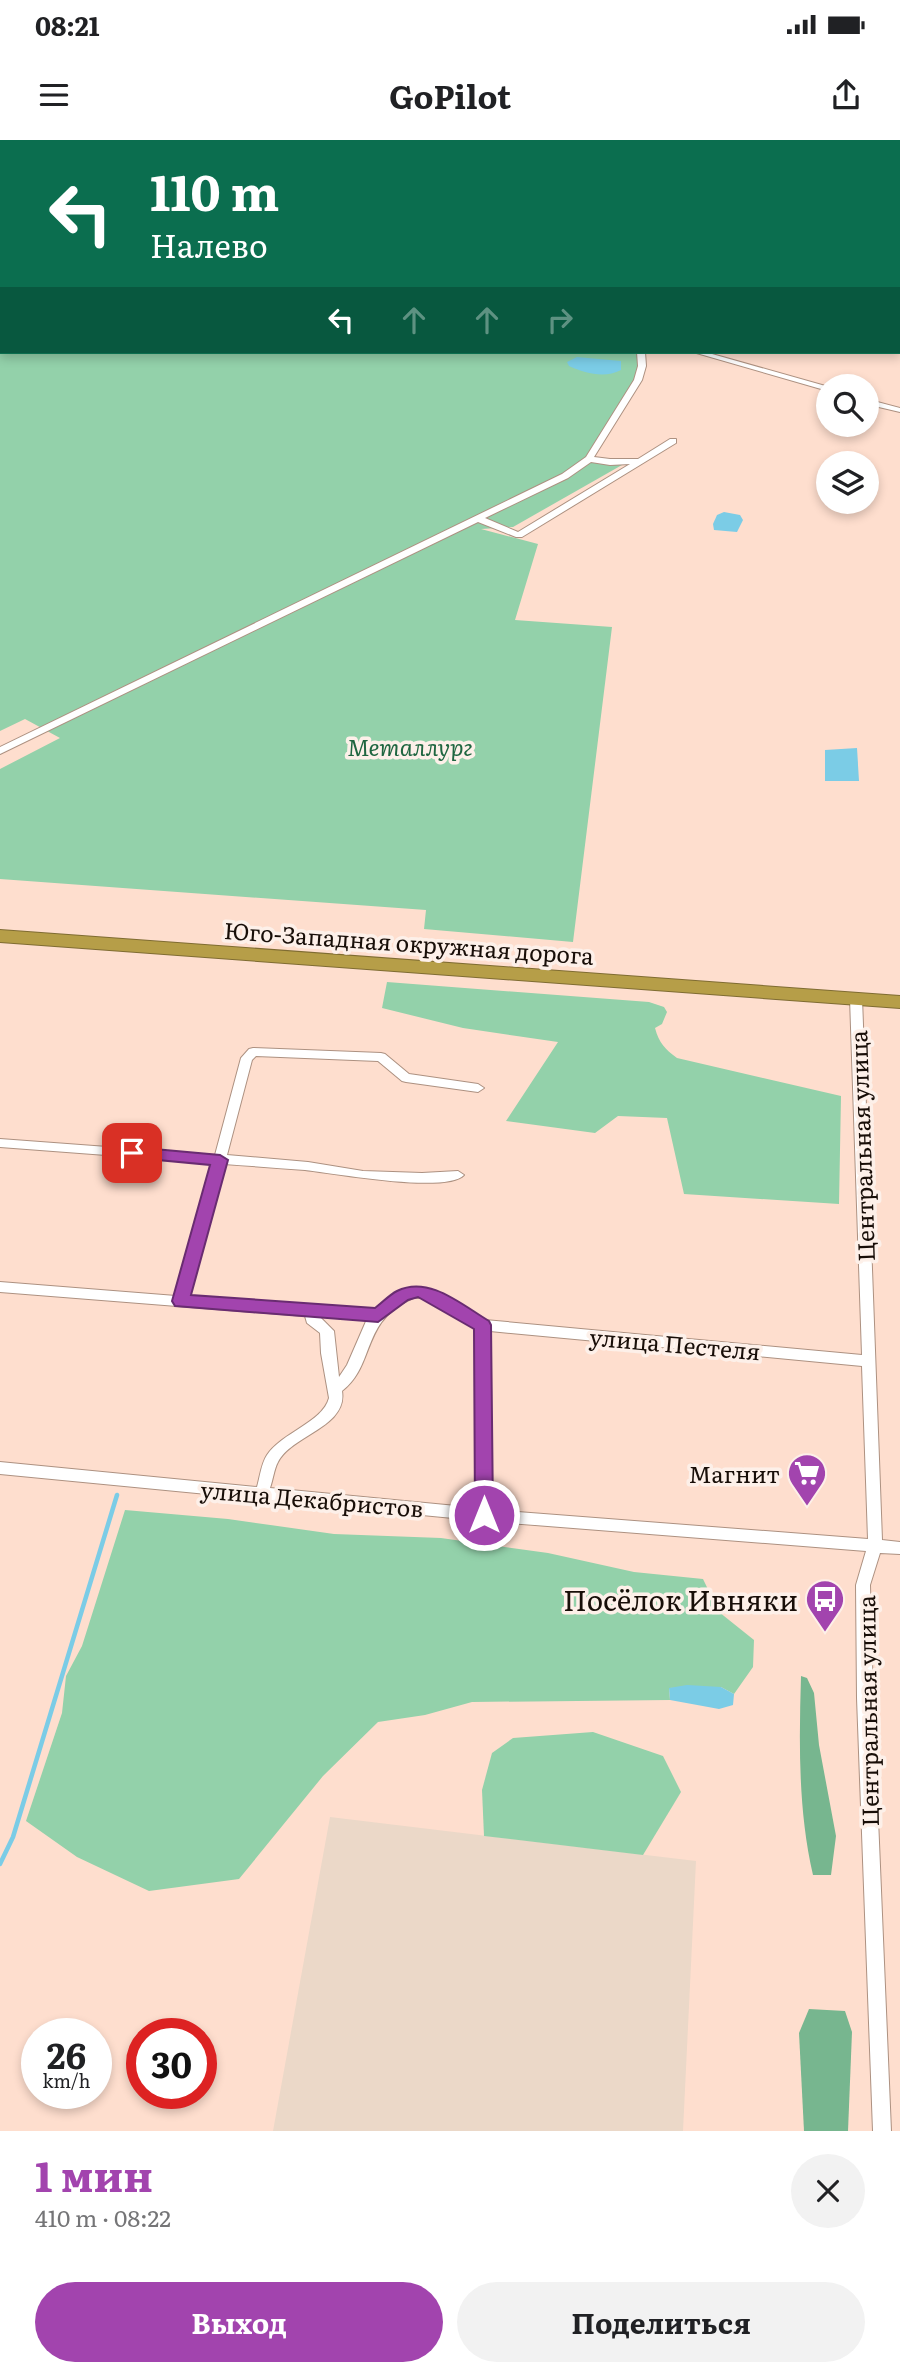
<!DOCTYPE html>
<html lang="ru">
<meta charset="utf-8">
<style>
:root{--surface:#fff;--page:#f2f2f2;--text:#202124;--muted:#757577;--accent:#a244ae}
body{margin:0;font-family:Literata,serif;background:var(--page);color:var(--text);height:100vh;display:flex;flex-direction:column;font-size:26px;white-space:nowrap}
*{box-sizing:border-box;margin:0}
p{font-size:23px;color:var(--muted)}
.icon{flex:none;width:38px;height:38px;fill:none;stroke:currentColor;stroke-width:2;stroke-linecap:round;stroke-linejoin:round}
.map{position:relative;height:1991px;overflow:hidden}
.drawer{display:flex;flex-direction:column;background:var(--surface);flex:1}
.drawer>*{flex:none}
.guide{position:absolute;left:0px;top:0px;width:901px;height:214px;box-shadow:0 4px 10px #0003;background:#0b6e4f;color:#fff;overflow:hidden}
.controls{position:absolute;left:816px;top:234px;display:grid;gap:14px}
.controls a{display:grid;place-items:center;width:63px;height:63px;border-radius:50%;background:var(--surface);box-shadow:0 4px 10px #0003;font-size:35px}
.speed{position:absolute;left:21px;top:1878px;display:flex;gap:14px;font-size:35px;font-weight:700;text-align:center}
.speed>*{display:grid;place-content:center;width:91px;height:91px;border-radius:50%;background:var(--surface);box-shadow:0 4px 10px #0003;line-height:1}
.speed small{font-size:18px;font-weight:400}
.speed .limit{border:10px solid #d22;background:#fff;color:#111}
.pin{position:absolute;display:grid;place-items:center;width:60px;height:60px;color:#fff;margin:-30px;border-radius:14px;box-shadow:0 4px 10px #0006}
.me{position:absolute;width:77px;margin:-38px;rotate:0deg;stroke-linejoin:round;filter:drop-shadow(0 0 5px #0008)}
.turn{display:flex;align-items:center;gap:24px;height:147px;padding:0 35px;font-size:32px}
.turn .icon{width:91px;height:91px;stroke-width:2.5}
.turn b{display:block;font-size:49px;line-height:60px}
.lanes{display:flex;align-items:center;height:66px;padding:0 35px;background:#0003;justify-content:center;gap:35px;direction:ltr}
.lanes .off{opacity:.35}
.round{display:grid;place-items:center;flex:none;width:74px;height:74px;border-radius:37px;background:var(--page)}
.summary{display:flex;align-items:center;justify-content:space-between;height:119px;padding:0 35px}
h1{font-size:42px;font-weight:700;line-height:52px;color:var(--accent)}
.action{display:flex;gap:14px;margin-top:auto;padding:14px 35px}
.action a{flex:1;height:80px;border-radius:42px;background:var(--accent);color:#fff;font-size:28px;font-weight:700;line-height:80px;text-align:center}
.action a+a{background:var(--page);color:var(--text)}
.status{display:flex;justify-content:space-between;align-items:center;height:49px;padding:0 35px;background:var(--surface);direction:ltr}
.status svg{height:19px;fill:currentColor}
header{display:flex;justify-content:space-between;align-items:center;height:91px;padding:0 35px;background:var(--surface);font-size:32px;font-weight:700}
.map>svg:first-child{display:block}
</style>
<div class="status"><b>08:21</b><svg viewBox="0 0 49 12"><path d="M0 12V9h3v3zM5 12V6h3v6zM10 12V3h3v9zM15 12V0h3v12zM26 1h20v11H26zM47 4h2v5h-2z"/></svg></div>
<header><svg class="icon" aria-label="menu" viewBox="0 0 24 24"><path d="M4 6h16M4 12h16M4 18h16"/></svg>GoPilot<svg class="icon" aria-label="share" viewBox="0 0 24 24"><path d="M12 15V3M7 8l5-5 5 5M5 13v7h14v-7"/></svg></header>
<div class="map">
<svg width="900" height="1991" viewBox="0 0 900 1991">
<rect width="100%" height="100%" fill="#fedece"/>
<polygon fill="#ebd8c8" points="330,1677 696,1721 683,1991 273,1991"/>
<g fill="#93d1aa">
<polygon points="0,0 716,0 2,2 2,212 641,212 642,226 638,240 589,318 629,321 513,387 481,389 538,404 515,480 612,487 573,802 424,789 426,770 0,739 0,629 60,598 25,579 0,591"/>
<path d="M387 842 649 862 664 867 667 872 662 884 655 888C659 903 665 909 677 918L841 956 839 1064 684 1054 667 978 618 976 595 993 506 981 558 902 463 888 382 868Z"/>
<polygon points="125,1370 228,1379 334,1394 441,1398 548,1413 634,1432 703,1439 719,1472 754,1500 753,1527 734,1554 721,1547 669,1548 670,1560 472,1562 425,1575 378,1582 323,1636 239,1739 149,1751 77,1717 26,1681 62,1573 66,1536 82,1506"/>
<polygon points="593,1592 663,1616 681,1652 643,1715 484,1696 482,1650 492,1613 513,1598"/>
</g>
<g fill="#77b68f">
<path d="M801 1536 807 1538 814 1553 819 1605 836 1696 831 1735H813C798 1670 799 1602 801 1536Z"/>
<polygon points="809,1869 845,1871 852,1892 848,1991 804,1991 799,1893"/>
</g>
<g fill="#7bcce6">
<path d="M577 217 621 221V230C604 239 585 233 569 226L567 222Z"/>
<polygon points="724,372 740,375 743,380 737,392 714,390 713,384 717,375"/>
<polygon points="857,608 859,641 825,641 825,610"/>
<polygon points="687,1545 721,1547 734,1554 733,1565 719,1569 670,1560 669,1548"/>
</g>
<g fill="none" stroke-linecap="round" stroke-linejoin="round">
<polyline stroke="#7bcce6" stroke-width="4.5" points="0,1724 13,1697 117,1355"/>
<g stroke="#ad9181" stroke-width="2">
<g id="minor">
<polygon points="713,0 719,0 712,2"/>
<rect x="0" y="182" width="2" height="4"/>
<path d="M637 212H645L646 226 642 240 594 317 610 319H638L670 299H676V303L522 397H516L478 382 0 614V607L562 334 586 317 634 240 638 226ZM591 322 610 325 630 324 518 392 485 378 568 338Z"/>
<polygon points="693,212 705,212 829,247 828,251"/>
<polygon points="866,259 900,268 900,272 866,264"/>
<path d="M856 854 862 858 882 1400 900 1402V1414L880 1413 870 1445 873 1558 891 1991H873L857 1558 856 1445 866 1411 484 1381 0 1334V1322L257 1347C260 1337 261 1324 267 1315 281 1293 323 1282 329 1258L321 1213 320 1193 307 1183 305 1176 0 1152V1142L176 1156 212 1023 0 1007V999L215 1015 241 918 249 909 253 908 381 913 385 914 409 934 478 944 484 948 478 952 406 942 402 941 378 921 256 916 252 920 227 1015 308 1022 363 1031 422 1033 458 1031 464 1035C446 1054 333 1033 305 1030 278 1028 251 1026 224 1024L189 1156 375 1170C424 1130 438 1153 485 1180L862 1215 850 858ZM413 1158H424L476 1188 477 1368 270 1348C273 1340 274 1329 278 1322 292 1295 348 1287 342 1251 376 1225 360 1181 413 1158ZM319 1176 367 1179 347 1225 339 1237 334 1191ZM490 1191 862 1226 868 1399 491 1370Z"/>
</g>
</g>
<g stroke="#7f6c32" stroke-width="2">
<polygon id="highway" points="0,790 900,856 900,868 0,802"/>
</g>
<use href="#minor" fill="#fff" fill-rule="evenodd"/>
<use href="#highway" fill="#b69e48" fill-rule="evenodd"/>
</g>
<path fill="#a244ae" stroke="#692c71" stroke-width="2" d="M132 1007 220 1015 228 1020 191 1155 375 1168C382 1163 389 1155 397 1151 429 1135 462 1165 489 1181L491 1185 493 1375 491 1380 484 1383 477 1380 475 1375 474 1189 418 1157 408 1160 378 1182 175 1166 172 1161 210 1025 126 1017 124 1013 126 1009Z"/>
<defs>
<g id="supermarket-pin" transform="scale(2.0125)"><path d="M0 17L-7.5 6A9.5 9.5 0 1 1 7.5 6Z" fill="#a244ae" stroke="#fdf0e9"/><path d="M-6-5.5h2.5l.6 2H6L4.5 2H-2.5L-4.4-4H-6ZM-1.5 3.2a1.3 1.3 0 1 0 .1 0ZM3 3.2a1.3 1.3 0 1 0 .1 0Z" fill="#fff"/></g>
<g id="bus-pin" transform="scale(2.0125)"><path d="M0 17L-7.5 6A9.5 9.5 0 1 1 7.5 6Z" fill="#a244ae" stroke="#fdf0e9"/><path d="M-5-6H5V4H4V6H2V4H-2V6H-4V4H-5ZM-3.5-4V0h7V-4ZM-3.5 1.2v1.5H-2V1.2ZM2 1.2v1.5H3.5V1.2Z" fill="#fff"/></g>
</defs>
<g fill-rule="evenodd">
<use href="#supermarket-pin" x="807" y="1333"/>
<use href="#bus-pin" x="825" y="1459"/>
</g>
<g text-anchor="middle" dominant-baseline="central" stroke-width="7" stroke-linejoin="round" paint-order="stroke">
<g font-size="23" font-style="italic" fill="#1f6640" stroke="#fdf0e9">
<text x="410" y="606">Металлург</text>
</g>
<g font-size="23" fill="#180e08" stroke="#fdf0e9">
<text transform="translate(409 802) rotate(4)">Юго-Западная окружная дорога</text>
<text transform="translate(861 1006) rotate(-92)">Центральная улица</text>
<text transform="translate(675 1203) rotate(5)">улица Пестеля</text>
<text transform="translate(312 1358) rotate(5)">улица Декабристов</text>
<text transform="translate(867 1571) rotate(-91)">Центральная улица</text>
</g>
<g font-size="23" fill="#180e08" stroke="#fdf0e9" text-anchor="end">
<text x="780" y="1333">Магнит</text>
</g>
<g font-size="28" fill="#180e08" stroke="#fdf0e9" text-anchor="end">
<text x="798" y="1459">Посёлок Ивняки</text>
</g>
</g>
</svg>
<div class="controls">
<a><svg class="icon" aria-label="search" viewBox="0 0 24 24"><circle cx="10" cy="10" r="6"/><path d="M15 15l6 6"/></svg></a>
<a><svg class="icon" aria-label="layers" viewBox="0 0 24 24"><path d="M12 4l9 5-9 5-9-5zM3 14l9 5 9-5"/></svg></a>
</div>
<div class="speed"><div>26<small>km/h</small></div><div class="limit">30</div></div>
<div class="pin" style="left:132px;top:1013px;background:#d93025"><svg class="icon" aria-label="arrive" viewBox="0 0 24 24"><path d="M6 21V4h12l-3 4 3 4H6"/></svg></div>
<svg class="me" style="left:484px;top:1375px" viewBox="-20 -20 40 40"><circle r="17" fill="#a244ae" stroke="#fff" stroke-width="3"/><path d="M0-11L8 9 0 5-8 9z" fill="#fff"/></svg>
<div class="guide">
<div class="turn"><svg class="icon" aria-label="left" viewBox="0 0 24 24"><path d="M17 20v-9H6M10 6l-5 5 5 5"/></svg><div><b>110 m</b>Налево</div></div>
<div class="lanes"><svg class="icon" aria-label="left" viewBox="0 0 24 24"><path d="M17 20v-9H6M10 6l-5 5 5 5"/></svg><svg class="icon off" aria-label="ahead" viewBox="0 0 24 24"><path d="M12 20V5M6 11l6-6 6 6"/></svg><svg class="icon off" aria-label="ahead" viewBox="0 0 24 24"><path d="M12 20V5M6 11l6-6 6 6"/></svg><svg class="icon off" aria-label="right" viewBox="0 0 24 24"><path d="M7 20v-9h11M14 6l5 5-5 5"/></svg></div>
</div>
</div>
<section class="drawer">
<div class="summary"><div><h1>1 мин</h1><p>410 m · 08:22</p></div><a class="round"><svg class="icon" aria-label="close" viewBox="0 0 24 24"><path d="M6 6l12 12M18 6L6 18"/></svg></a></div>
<div class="action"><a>Выход</a><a>Поделиться</a></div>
</section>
